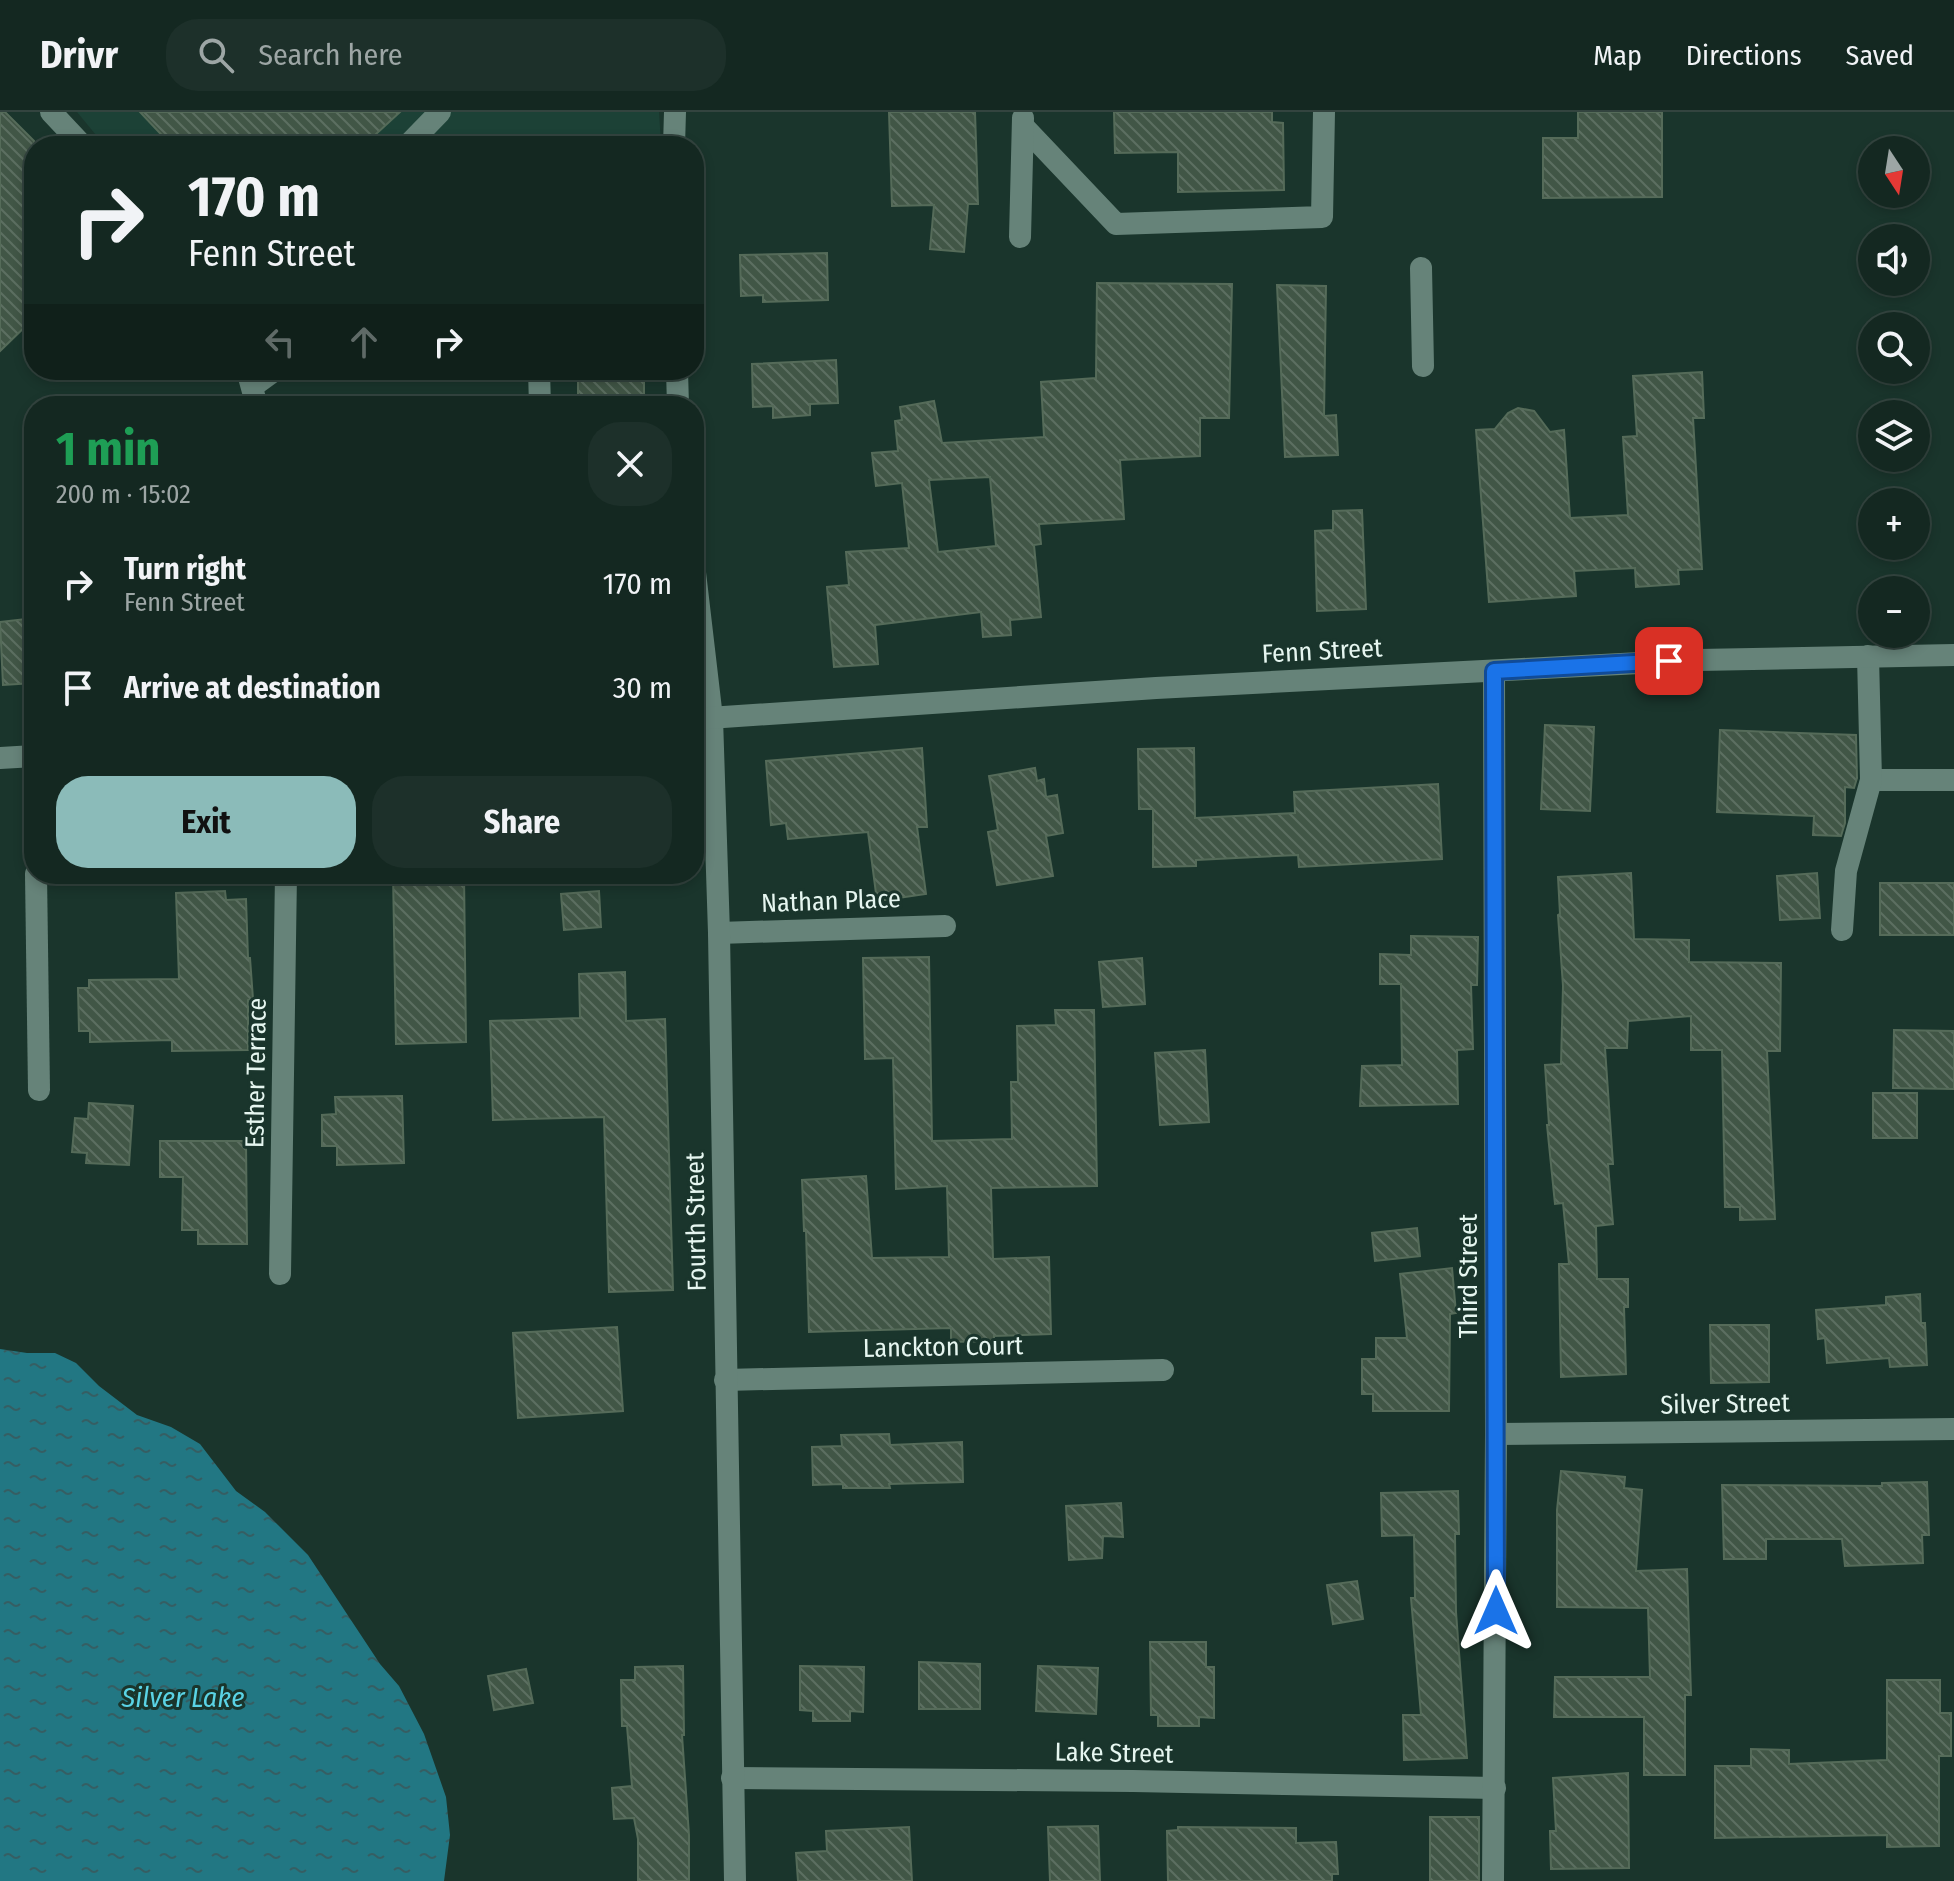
<!DOCTYPE html>
<meta charset="utf-8">
<style>
:root{--surface:#142821;--page:#1d302a;--text:#f1f3f6;--muted:#9da6a5;--line:#33443f;--accent:#8bbbb9}
body{margin:0;font-family:"Fira Sans Condensed",sans-serif;background:var(--page);color:var(--text);height:100vh;display:flex;flex-direction:column;font-size:30px;white-space:nowrap}
*{box-sizing:border-box;margin:0}
p{font-size:26px;color:var(--muted)}
.icon{flex:none;width:44px;height:44px;fill:none;stroke:currentColor;stroke-width:2;stroke-linecap:round;stroke-linejoin:round}
.map{position:relative;flex:1;overflow:hidden}
.side{position:absolute;left:24px;top:284px;width:680px;height:488px;display:flex;flex-direction:column;background:var(--surface);border-radius:32px;box-shadow:0 4px 12px #0003,0 0 0 2px var(--line)}
.side>*{flex:none}
.guide{position:absolute;left:24px;top:24px;width:680px;height:244px;border-radius:32px;box-shadow:0 4px 12px #0003,0 0 0 2px var(--line);background:#142821;color:var(--text);overflow:hidden}
.needle{width:52px;rotate:168deg}
.buttons{position:absolute;left:1858px;top:24px;display:grid;gap:16px}
.buttons a{display:grid;place-items:center;width:72px;height:72px;border-radius:50%;background:var(--surface);box-shadow:0 4px 12px #0003,0 0 0 2px var(--line);font-size:40px}
.pin{position:absolute;display:grid;place-items:center;width:68px;height:68px;color:#fff;margin:-34px;border-radius:16px;box-shadow:0 4px 12px #0006}
.me{position:absolute;width:88px;margin:-44px;rotate:0deg;stroke-linejoin:round;filter:drop-shadow(0 0 6px #0008)}
.turn{display:flex;align-items:center;gap:28px;height:168px;padding:0 32px;font-size:36px}
.turn .icon{width:104px;height:104px;stroke-width:2.5}
.turn b{display:block;font-size:56px;line-height:68px}
.lanes{display:flex;align-items:center;height:76px;padding:0 32px;background:#0003;justify-content:center;gap:40px;direction:ltr}
.lanes .off{opacity:.35}
.round{display:grid;place-items:center;flex:none;width:84px;height:84px;border-radius:32px;background:var(--page)}
.summary{display:flex;align-items:center;justify-content:space-between;height:136px;padding:0 32px}
h1{font-size:48px;font-weight:700;line-height:60px;color:#1e9e55}
.button{display:flex;gap:16px;margin-top:auto;padding:16px 32px}
.button a{flex:1;height:92px;border-radius:32px;background:var(--accent);color:#111;font-size:32px;font-weight:700;line-height:92px;text-align:center}
.button a+a{background:var(--page);color:var(--text)}
ul{padding:0;list-style:none}
li{display:flex;align-items:center;gap:24px;height:104px;padding:0 32px}
li div{flex:1}
li b{display:block;font-size:30px}
li em{font-style:normal}
header{display:flex;align-items:center;gap:48px;box-sizing:border-box;height:112px;padding:0 40px;background:var(--surface);border-bottom:2px solid var(--line)}
header strong{font-size:38px}
nav{display:flex;gap:44px;margin-inline-start:auto;font-size:28px}
.search{width:560px;height:72px;background:var(--page);display:flex;align-items:center;gap:20px;box-sizing:border-box;padding:0 28px;border-radius:32px;color:var(--muted);font-size:30px}
.map>svg:first-child{display:block}
</style>
<header>
<strong>Drivr</strong>
<div class="search"><svg class="icon" aria-label="search" viewBox="0 0 24 24"><circle cx="10" cy="10" r="6"/><path d="M15 15l6 6"/></svg>Search here</div>
<nav><a>Map</a><a>Directions</a><a>Saved</a></nav>
</header>
<div class="map">
<svg width="1954" height="1769" viewBox="0 0 1954 1769">
<defs>
<pattern id="water-ripples" width="26" height="14" patternUnits="userSpaceOnUse" patternTransform="scale(2)"><rect width="26" height="14" fill="#227783"/><path d="M2 4q2-2 4 0t4 0M15 11q2-2 4 0t4 0" fill="none" stroke="#355e63"/></pattern>
<pattern id="building-back-hatch" width="6" height="6" patternUnits="userSpaceOnUse" patternTransform="scale(2)"><rect width="6" height="6" fill="#415646"/><path d="M-1 5l2 2M0 0l6 6M5-1l2 2" fill="none" stroke="#5c6f61"/></pattern>
</defs>
<rect width="100%" height="100%" fill="#1a352c"/>
<polygon fill="#1c4136" points="77,0 659,0 661,32 105,34"/>
<polygon fill="url(#water-ripples)" points="0,1237 27,1241 55,1241 76,1251 99,1274 137,1303 171,1315 200,1332 236,1379 265,1400 308,1443 380,1552 399,1574 424,1622 446,1685 450,1723 444,1769 0,1769"/>
<g fill="url(#building-back-hatch)" stroke="#556b59" stroke-width="2" fill-rule="evenodd">
<polygon points="0,0 5,0 34,29 34,206 0,239"/>
<polygon points="140,0 400,0 363,34 172,34"/>
<polygon points="889,0 975,0 978,92 968,92 964,140 930,137 934,93 892,94"/>
<polygon points="1114,0 1272,0 1272,10 1283,11 1284,78 1178,80 1178,40 1115,41"/>
<polygon points="1578,0 1662,0 1662,85 1543,86 1543,26 1578,26"/>
<polygon points="827,141 828,188 763,190 763,183 741,184 740,143"/>
<path d="M1097 171 1232 172 1229 306H1200V344L1120 348 1124 407 1039 412 1041 432 1034 433 1041 505 1010 508 1011 523 983 525 981 500 875 513 878 552 834 555 827 475 849 473 846 440 909 436 902 371 876 374 872 341 898 339 895 309 902 308 900 295 934 289 942 331 1044 325 1041 270 1096 266ZM990 365 996 434 938 440 929 368Z"/>
<polygon points="1277,173 1326,174 1324,304 1336,303 1338,343 1285,345"/>
<polygon points="836,248 838,291 810,292 810,303 773,306 773,294 753,295 752,252"/>
<rect x="578" y="258" width="66" height="36"/>
<polygon points="1702,260 1704,306 1693,306 1702,457 1678,458 1679,472 1636,475 1635,456 1574,459 1576,484 1489,490 1476,318 1495,317 1508,301 1518,296 1534,299 1550,320 1564,318 1570,406 1628,403 1623,325 1637,324 1633,264"/>
<polygon points="1362,398 1366,497 1317,499 1315,419 1333,418 1333,399"/>
<polygon points="34,506 34,571 3,573 0,510"/>
<polygon points="1545,613 1594,615 1590,699 1541,697"/>
<polygon points="1720,618 1856,623 1857,666 1854,676 1845,675 1845,711 1841,724 1813,723 1814,704 1717,700"/>
<polygon points="922,636 927,715 917,715 926,782 877,789 868,720 788,727 786,711 771,713 766,649"/>
<polygon points="1194,636 1195,706 1295,701 1294,680 1438,672 1442,747 1299,755 1298,743 1196,748 1196,754 1153,755 1153,697 1139,697 1138,637"/>
<polygon points="1035,656 1037,669 1044,667 1046,685 1057,683 1063,721 1046,724 1053,764 997,773 988,720 998,718 989,664"/>
<polygon points="1631,761 1634,827 1689,828 1689,850 1781,851 1780,939 1767,939 1775,1107 1740,1108 1740,1095 1725,1095 1722,938 1691,938 1691,904 1628,909 1627,936 1605,936 1613,1052 1608,1052 1613,1112 1596,1114 1597,1167 1628,1167 1628,1195 1624,1195 1626,1262 1561,1265 1559,1152 1569,1152 1563,1091 1555,1092 1547,1013 1549,1013 1545,953 1561,952 1563,874 1558,803 1560,802 1558,765"/>
<polygon points="1817,761 1820,806 1780,808 1777,764"/>
<polygon points="393,762 464,762 466,930 396,932"/>
<rect x="1880" y="771" width="74" height="52"/>
<polygon points="225,779 226,788 246,787 248,846 250,846 253,887 248,888 248,938 172,939 172,928 90,930 90,919 79,919 78,876 89,876 89,868 179,867 176,781"/>
<polygon points="599,779 601,815 564,818 561,782"/>
<polygon points="1411,824 1478,825 1477,873 1471,873 1473,937 1457,938 1458,992 1360,994 1362,954 1402,953 1401,872 1380,872 1380,842 1411,843"/>
<polygon points="929,845 932,1029 1012,1027 1011,970 1018,970 1017,914 1056,913 1055,898 1094,898 1097,1074 991,1076 993,1147 1049,1145 1051,1222 994,1224 994,1229 951,1230 951,1216 809,1220 806,1119 804,1119 802,1068 866,1064 872,1146 949,1145 947,1074 896,1077 893,946 865,947 863,846"/>
<polygon points="1142,846 1145,892 1103,895 1099,850"/>
<polygon points="625,860 626,909 665,907 673,1178 609,1180 604,1005 493,1008 490,909 580,906 579,862"/>
<polygon points="1894,918 1954,919 1954,977 1893,976"/>
<polygon points="1205,938 1209,1010 1160,1013 1155,941"/>
<rect x="1873" y="981" width="44" height="45"/>
<polygon points="402,984 404,1051 337,1053 337,1034 322,1034 322,1003 336,1002 335,985"/>
<polygon points="89,991 133,994 129,1053 86,1051 87,1041 72,1040 75,1006 88,1007"/>
<polygon points="160,1029 246,1029 247,1132 198,1132 198,1118 182,1118 183,1065 160,1065"/>
<polygon points="1417,1116 1420,1144 1375,1149 1372,1121"/>
<polygon points="1452,1156 1456,1201 1450,1202 1449,1299 1373,1299 1373,1282 1362,1282 1362,1247 1376,1247 1376,1226 1407,1226 1400,1162"/>
<polygon points="1920,1182 1921,1211 1925,1211 1927,1253 1890,1255 1889,1246 1827,1251 1825,1226 1818,1227 1816,1198 1886,1193 1886,1185"/>
<polygon points="1710,1213 1769,1213 1769,1270 1711,1271"/>
<polygon points="617,1215 623,1299 518,1306 513,1221"/>
<polygon points="889,1322 890,1333 962,1330 963,1370 889,1372 890,1376 843,1376 843,1372 813,1373 812,1335 842,1334 841,1323"/>
<polygon points="1561,1359 1625,1365 1624,1376 1642,1378 1636,1459 1687,1457 1691,1583 1685,1583 1685,1663 1644,1663 1644,1605 1554,1605 1555,1565 1650,1565 1648,1496 1557,1495 1557,1398"/>
<polygon points="1927,1370 1929,1423 1922,1423 1923,1451 1845,1454 1842,1427 1766,1427 1766,1447 1724,1447 1722,1373 1882,1374 1882,1371"/>
<polygon points="1458,1379 1459,1422 1455,1422 1456,1500 1467,1646 1404,1648 1403,1603 1421,1603 1411,1486 1415,1486 1414,1423 1382,1424 1381,1381"/>
<polygon points="1121,1391 1123,1425 1103,1424 1102,1446 1069,1448 1066,1394"/>
<polygon points="1357,1469 1363,1507 1333,1512 1327,1473"/>
<polygon points="1150,1530 1206,1530 1206,1555 1214,1555 1214,1606 1199,1605 1199,1614 1158,1614 1158,1603 1151,1603"/>
<polygon points="919,1550 980,1552 980,1597 919,1597"/>
<polygon points="683,1554 684,1623 682,1623 689,1723 689,1769 638,1769 638,1727 634,1706 614,1707 612,1676 632,1674 627,1614 622,1614 621,1568 635,1568 635,1555"/>
<polygon points="800,1554 864,1555 863,1600 850,1599 850,1609 813,1609 813,1599 800,1598"/>
<polygon points="1038,1554 1098,1556 1096,1602 1036,1599"/>
<polygon points="526,1557 533,1591 494,1598 488,1564"/>
<polygon points="1887,1568 1940,1568 1940,1601 1951,1601 1951,1644 1939,1644 1939,1734 1887,1735 1887,1723 1715,1726 1715,1654 1751,1654 1751,1637 1789,1638 1789,1652 1887,1648"/>
<polygon points="1628,1661 1629,1756 1551,1757 1550,1719 1556,1719 1553,1666"/>
<rect x="1430" y="1705" width="49" height="64"/>
<polygon points="1098,1714 1100,1769 1050,1769 1048,1715"/>
<polygon points="909,1715 912,1769 798,1769 796,1741 827,1739 826,1719"/>
<polygon points="1178,1715 1296,1716 1296,1731 1336,1730 1338,1762 1332,1762 1332,1769 1168,1769 1167,1719 1178,1718"/>
</g>
<g fill="none" stroke-linecap="round" stroke-linejoin="round">
<g stroke="#668379" stroke-width="22">
<polyline points="1023,14 1116,112 1322,105 1324,0"/>
<polyline points="407,34 440,0"/>
<polyline points="1020,125 1023,6"/>
<polyline points="1421,156 1423,254"/>
<polyline points="539,258 540,294"/>
<polyline points="253,274 275,258"/>
<polyline points="1871,668 1954,668"/>
<polyline points="1842,818 1846,759 1871,668 1868,544"/>
</g>
<g stroke="#668379" stroke-width="22">
<polyline points="51,0 83,34"/>
<polyline points="247,258 257,294"/>
<polyline points="36,762 39,978"/>
<polyline points="719,821 945,814"/>
<polyline points="280,1162 286,762"/>
<polyline points="725,1268 1163,1258"/>
<polyline points="1496,1322 1954,1317"/>
<polyline points="732,1666 1133,1669 1495,1676"/>
<polyline points="1493,1769 1496,1322 1494,559"/>
</g>
<g stroke="#668379" stroke-width="22">
<polyline points="674,34 675,0"/>
<polyline points="677,258 678,294"/>
<polyline points="694,452 712,606 719,821 735,1769"/>
<polyline points="694,607 1156,576 1698,548 1954,543"/>
<polyline points="0,646 34,644"/>
</g>
</g>
<g fill="none" stroke-linecap="round" stroke-linejoin="round">
<g stroke="#114b97" stroke-width="20">
<polyline id="route" points="1496,1499 1494,559 1669,549"/>
</g>
<use href="#route" stroke="#1a73e8" stroke-width="14"/>
</g>
<g text-anchor="middle" dominant-baseline="central" stroke-width="6" stroke-linejoin="round" paint-order="stroke">
<g font-size="26" fill="#e6f6f0" stroke="#1a352c">
<text transform="translate(1322 539) rotate(-3)">Fenn Street</text>
<text transform="translate(831 789) rotate(-2)">Nathan Place</text>
<text transform="translate(256 961) rotate(-89)">Esther Terrace</text>
<text transform="translate(696 1110) rotate(-91)">Fourth Street</text>
<text transform="translate(1468 1164) rotate(-90)">Third Street</text>
<text transform="translate(943 1235) rotate(-1)">Lanckton Court</text>
<text transform="translate(1725 1292) rotate(-1)">Silver Street</text>
<text transform="translate(1114 1641) rotate(1)">Lake Street</text>
</g>
<g font-size="28" font-style="italic" fill="#5ad3e5" stroke="#1a352c">
<text x="183" y="1585">Silver Lake</text>
</g>
</g>
</svg>
<div class="buttons">
<a><svg class="needle" viewBox="-14 -14 28 28"><path d="M0-13l5 13h-10z" fill="#e53935"/><path d="M0 13l5-13h-10z" fill="#9da6a5"/></svg></a>
<a><svg class="icon" aria-label="sound" viewBox="0 0 24 24"><path d="M4 9h4l5-4v14l-5-4H4zM17 9q2 3 0 6"/></svg></a>
<a><svg class="icon" aria-label="search" viewBox="0 0 24 24"><circle cx="10" cy="10" r="6"/><path d="M15 15l6 6"/></svg></a>
<a><svg class="icon" aria-label="layers" viewBox="0 0 24 24"><path d="M12 4l9 5-9 5-9-5zM3 14l9 5 9-5"/></svg></a>
<a>+</a>
<a>−</a>
</div>
<div class="pin" style="left:1669px;top:549px;background:#d93025"><svg class="icon" aria-label="arrive" viewBox="0 0 24 24"><path d="M6 21V4h12l-3 4 3 4H6"/></svg></div>
<svg class="me" style="left:1496px;top:1499px" viewBox="-20 -20 40 40"><path d="M0-17L14 15 0 8-14 15z" fill="#1a73e8" stroke="#fff" stroke-width="4"/></svg>
<div class="guide">
<div class="turn"><svg class="icon" aria-label="right" viewBox="0 0 24 24"><path d="M7 20v-9h11M14 6l5 5-5 5"/></svg><div><b>170 m</b>Fenn Street</div></div>
<div class="lanes"><svg class="icon off" aria-label="left" viewBox="0 0 24 24"><path d="M17 20v-9H6M10 6l-5 5 5 5"/></svg><svg class="icon off" aria-label="ahead" viewBox="0 0 24 24"><path d="M12 20V5M6 11l6-6 6 6"/></svg><svg class="icon" aria-label="right" viewBox="0 0 24 24"><path d="M7 20v-9h11M14 6l5 5-5 5"/></svg></div>
</div>
<section class="side">
<div class="summary"><div><h1>1 min</h1><p>200 m · 15:02</p></div><a class="round"><svg class="icon" aria-label="close" viewBox="0 0 24 24"><path d="M6 6l12 12M18 6L6 18"/></svg></a></div>
<ul>
<li><svg class="icon" aria-label="right" viewBox="0 0 24 24"><path d="M7 20v-9h11M14 6l5 5-5 5"/></svg><div><b>Turn right</b><p>Fenn Street</p></div><em>170 m</em></li>
<li><svg class="icon" aria-label="arrive" viewBox="0 0 24 24"><path d="M6 21V4h12l-3 4 3 4H6"/></svg><div><b>Arrive at destination</b></div><em>30 m</em></li>
</ul>
<div class="button"><a>Exit</a><a>Share</a></div>
</section>
</div>
